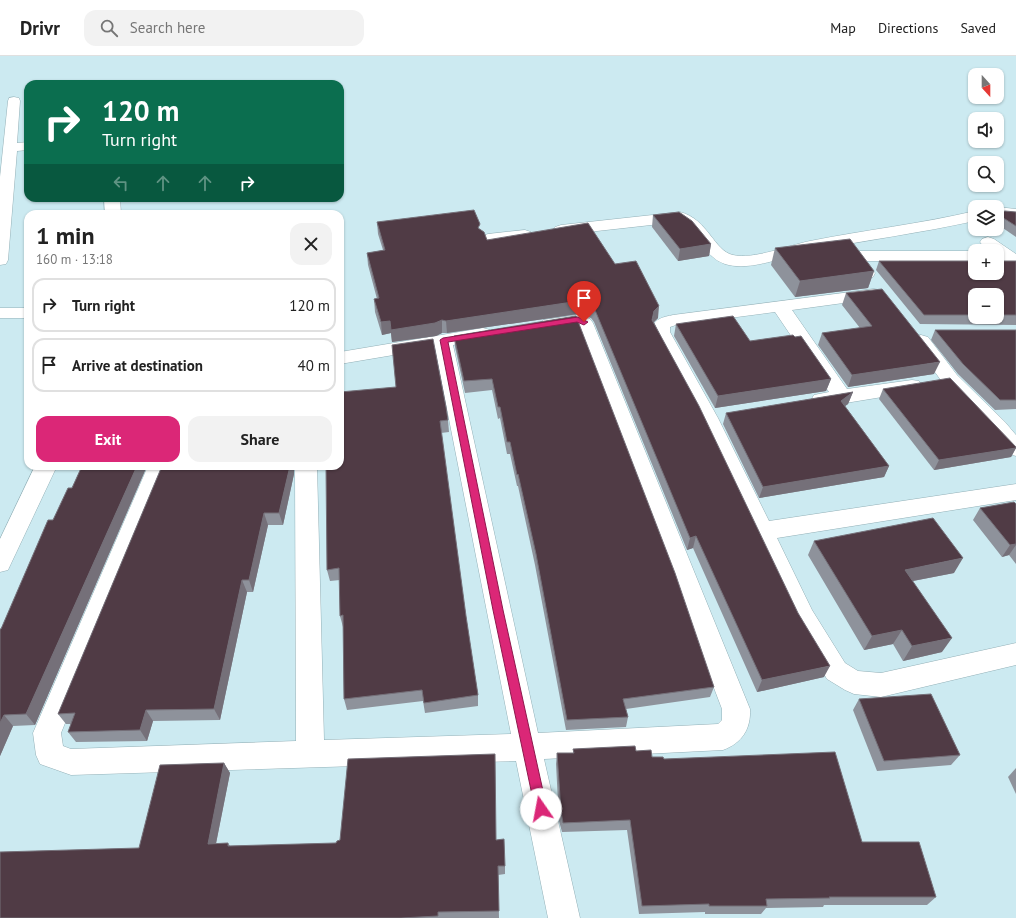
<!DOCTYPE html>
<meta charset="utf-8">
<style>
:root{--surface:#fff;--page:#f2f2f2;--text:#222;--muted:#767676;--line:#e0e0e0;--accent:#db2777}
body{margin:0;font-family:"PT Sans",sans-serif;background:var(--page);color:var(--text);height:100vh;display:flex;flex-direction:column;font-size:15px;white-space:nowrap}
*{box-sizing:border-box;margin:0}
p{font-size:13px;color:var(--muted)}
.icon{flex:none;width:22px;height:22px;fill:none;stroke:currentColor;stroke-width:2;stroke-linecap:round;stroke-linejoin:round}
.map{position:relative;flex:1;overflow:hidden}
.drawer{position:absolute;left:24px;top:154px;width:320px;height:260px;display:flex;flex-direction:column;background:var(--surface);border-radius:12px;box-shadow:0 1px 3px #0004}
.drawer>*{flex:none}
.guide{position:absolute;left:24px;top:24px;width:320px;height:122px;border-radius:12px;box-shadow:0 1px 3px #0004;background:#0b6e4f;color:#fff;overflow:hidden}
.needle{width:26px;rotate:159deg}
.controls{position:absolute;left:968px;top:12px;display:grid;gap:8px}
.controls a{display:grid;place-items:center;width:36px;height:36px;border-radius:8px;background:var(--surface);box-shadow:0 1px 3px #0004;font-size:20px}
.pin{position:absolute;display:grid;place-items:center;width:34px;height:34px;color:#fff;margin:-41px -17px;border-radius:50% 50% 50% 0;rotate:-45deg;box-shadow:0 0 4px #0007}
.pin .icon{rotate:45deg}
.me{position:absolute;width:44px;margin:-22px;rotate:348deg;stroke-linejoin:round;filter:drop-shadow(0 0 3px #0008)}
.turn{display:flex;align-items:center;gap:14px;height:84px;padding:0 12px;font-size:18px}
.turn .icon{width:52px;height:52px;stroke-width:2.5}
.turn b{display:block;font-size:28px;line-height:34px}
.lanes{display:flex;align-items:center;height:38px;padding:0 12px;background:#0003;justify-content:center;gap:20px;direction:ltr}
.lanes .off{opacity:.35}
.round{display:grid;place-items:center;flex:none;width:42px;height:42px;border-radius:12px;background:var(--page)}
.summary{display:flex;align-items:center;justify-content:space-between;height:68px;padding:0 12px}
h1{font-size:24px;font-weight:600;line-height:30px}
.cta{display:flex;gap:8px;margin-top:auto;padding:8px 12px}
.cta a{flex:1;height:46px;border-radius:12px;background:var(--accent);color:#fff;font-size:16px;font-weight:600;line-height:46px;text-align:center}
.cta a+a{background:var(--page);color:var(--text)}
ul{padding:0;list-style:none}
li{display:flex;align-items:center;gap:12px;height:54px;margin:0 8px 6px;padding:0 4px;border:2px solid var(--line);border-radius:12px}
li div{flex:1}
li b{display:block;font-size:15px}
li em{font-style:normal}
header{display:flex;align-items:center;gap:24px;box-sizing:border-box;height:56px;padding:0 20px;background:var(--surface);border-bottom:1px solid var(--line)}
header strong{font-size:19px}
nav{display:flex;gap:22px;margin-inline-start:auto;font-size:14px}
.search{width:280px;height:36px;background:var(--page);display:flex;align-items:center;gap:10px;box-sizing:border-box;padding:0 14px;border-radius:12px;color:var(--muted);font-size:15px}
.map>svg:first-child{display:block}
</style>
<header>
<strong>Drivr</strong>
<div class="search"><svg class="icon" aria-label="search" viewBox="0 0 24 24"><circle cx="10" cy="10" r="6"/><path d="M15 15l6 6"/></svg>Search here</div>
<nav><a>Map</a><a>Directions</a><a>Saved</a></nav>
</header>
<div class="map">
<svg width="1016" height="862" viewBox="0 0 1016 862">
<rect width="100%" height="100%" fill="#cceaf1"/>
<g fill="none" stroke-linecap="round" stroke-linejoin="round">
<g stroke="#93b0b7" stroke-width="1">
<g id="minor">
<polygon points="14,41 19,42 20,45 17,87 28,86 28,94 17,95 8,204 6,208 0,209 0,121 8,45 9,42"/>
<polygon points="104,142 120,142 121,158 105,158"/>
<polygon points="997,151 1016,153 1016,163 997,161"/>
<path d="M975 155V165C921 177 865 184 811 195 785 200 750 216 725 208 703 201 698 174 678 166L561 179 555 177 553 174 555 171 561 169 680 156C708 163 714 195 733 199 753 204 790 189 810 185 865 174 920 168 975 155Z"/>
<polygon points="525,174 531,176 533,179 531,182 488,188 482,186 480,183 482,180 488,178"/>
<path d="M988 181 994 183 1016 198V210L1010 209 997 200V195C990 195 984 192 980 186L982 183Z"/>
<path d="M854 195H975V205H866L875 217 873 221C859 224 853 210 846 200L848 196Z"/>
<path d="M874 233 880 234 883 238 880 242 792 254 847 333 912 324 919 325 922 330 919 335 821 351 814 349 811 344 814 339 829 336 775 256 676 269 670 271V276L718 362 769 465 1016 428V444L777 482 812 554 845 607 858 615 881 617 1016 587V609L881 641 854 638 845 634 827 623 794 568 698 362 652 276C652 263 663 261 673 259Z"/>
<rect x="0" y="252" width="28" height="10"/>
<path d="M578 259 590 263 593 267 750 653C751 673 742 687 723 694L544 703 580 862H548L516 705 71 719 40 708 36 699 33 677 148 410H170L61 677 63 690 71 693 296 685 295 410H317L324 684 511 678 435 292 340 308V296L483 272 490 274 492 278 490 282 453 289 538 677 718 668 722 664V653L576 270 549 273 543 272 540 268 543 264Z"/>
<polygon points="921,279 928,281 957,319 1005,366 1016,379 1016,400 1009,398 991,376 943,327 912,285 914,281"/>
<polygon points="35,410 57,410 8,514 0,516 0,483"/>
</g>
</g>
<use href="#minor" fill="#fff" fill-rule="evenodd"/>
</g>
<g fill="#8e929b" fill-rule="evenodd">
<polygon points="1016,156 1016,181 997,168 997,157"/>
<polygon points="653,159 711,188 709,200 678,205 652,171"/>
<polygon points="377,166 480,173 487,184 615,208 658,262 654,266 824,621 757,636 693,492 687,494 594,266 591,262 578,258 447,277 442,277 436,280 392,286 391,277 382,279 375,256 374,243 377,243 368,209 367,197 383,194 378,178"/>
<polygon points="775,192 874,215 868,232 795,241 771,209"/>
<path d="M879 205H1016V269L920 268 876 214ZM975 239H997V261H975Z"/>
<polygon points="846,237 934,318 848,331 818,289 822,277 860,272 842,249"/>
<polygon points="576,260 714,631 710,641 626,653 628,661 626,671 566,674 535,509 518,430 517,430 510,398 507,398 500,362 498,363 492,334 465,337 455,291 454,280"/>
<polygon points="676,268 750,285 831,323 826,335 715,352 674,280"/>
<polygon points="935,274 1016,274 1016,353 995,354 958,318 931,284"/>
<polygon points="396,331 448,364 449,376 441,377 466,560 478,639 478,650 425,657 423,645 347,654 344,643 343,571 340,560 340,524 330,525 327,514"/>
<polygon points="883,333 1016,391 1016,392 1011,401 934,414 879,343"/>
<polygon points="853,336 848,348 845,350 889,410 884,421 759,442 723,368 726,357"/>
<polygon points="82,410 147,410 35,669 13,670 0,700 0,573 1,573 53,464 72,432"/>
<polygon points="162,410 294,410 294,418 283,469 268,469 253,536 247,536 220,664 153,665 147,685 76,686 68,676 71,668 66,668 58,658"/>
<polygon points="1016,448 1016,508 1009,499 1002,501 973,464 980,452"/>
<polygon points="814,485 954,517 913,525 942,596 903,605 893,588 864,594 808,499"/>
<polygon points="859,643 960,699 951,709 877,715 853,654"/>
<polygon points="573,693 636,695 652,701 664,703 862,786 936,841 927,849 824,849 823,851 766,852 761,858 705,858 705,856 639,858 627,774 562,776 559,765 556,708 557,697 573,697"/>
<polygon points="224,707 230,717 216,788 228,787 230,790 496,784 505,810 505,818 498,819 499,862 0,862 139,792"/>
<polygon points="1016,712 1016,738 1008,721"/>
</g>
<g fill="#757079">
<polygon points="711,188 709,200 678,205 680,193"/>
<polygon points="874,215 868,232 795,241 800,225"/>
<polygon points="579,245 578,258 447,277 446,265"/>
<polygon points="659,250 658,262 652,268 651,277 654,255"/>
<polygon points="442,264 442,277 436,280 392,286 391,277 382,279 381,266 390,265"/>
<polygon points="940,306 934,318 848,331 852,319"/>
<polygon points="831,323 826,335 715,352 718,340"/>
<polygon points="853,336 848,348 837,356 841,345"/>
<polygon points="1016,392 1011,401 934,414 939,404"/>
<polygon points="137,410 147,410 35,669 26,658"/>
<polygon points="290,410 294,410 294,418 283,469 279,457"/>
<polygon points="889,410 884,421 759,442 763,431"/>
<polygon points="264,457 268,469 253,536 249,524"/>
<polygon points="696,480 693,492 687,494 690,482"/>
<polygon points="1016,488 1016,489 1009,499 1002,501 1010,489"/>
<polygon points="963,502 954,517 897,528 905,514"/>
<polygon points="242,524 247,536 220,664 214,653"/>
<polygon points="902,574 893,588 864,594 872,580"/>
<polygon points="952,582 942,596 903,605 912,590"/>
<polygon points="830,610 824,621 757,636 762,624"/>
<polygon points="146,654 153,665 147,685 140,674"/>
<polygon points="4,659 13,670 0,700 0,667"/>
<polygon points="224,707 230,717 214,797 208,788"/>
</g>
<g fill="#503b45" stroke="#757079">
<polygon points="474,154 480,168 478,172 484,176 487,184 588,167 615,208 636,205 659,250 654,255 652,264 699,350 798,557 830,610 762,624 696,480 690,482 595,254 592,250 579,245 446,265 442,264 435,267 391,274 390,265 381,266 374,243 379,242 367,197 385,194 377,166"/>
<polygon points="1005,155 1016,156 1016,170 997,158 997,157"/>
<polygon points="679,156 692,165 711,188 680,193 653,159"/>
<polygon points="850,183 874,215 800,225 775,192"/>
<polygon points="879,205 975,205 975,217 997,217 997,205 1016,205 1016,259 997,259 997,239 975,239 975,259 924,259"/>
<polygon points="882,233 940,306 852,319 822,277 872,270 846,237"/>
<polygon points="576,260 675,517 714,631 623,643 628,661 567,664 536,498 518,418 517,419 510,386 507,386 500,351 498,351 492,323 464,325 454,280"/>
<polygon points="733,260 750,285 793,279 795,281 801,280 831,323 718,340 676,268"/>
<polygon points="935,274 1016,274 1016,344 1000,344 963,308"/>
<polygon points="433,283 446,351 448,364 440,365 466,560 478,639 424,647 422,634 344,643 343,559 340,560 339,512 327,514 326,410 340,410 340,336 396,331 392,289"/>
<polygon points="950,322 1016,391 1016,392 939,404 883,333"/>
<polygon points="853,336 841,345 889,410 763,431 726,357"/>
<polygon points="82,410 137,410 26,658 4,659 0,667 0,573 1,573 48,464 53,464 68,432 72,432"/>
<polygon points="162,410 290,410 279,457 264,457 249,524 242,524 214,653 146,654 140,674 68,676 75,657 58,658"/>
<polygon points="1014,446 1016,448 1016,488 1010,489 980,452"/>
<polygon points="933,462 963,502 905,514 952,582 912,590 902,574 872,580 814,485"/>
<polygon points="931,638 960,699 884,705 859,643"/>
<polygon points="635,690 636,695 651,694 652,701 663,701 664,703 835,696 862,786 919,786 936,841 829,841 830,842 766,843 767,850 709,850 709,848 642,850 630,764 563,767 561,755 557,697 574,697 573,693"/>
<polygon points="495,698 496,784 504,783 505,810 498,810 499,855 438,856 438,860 401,862 0,862 0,796 139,792 160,709 224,707 208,788 228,787 228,790 336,787 337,785 340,784 348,703"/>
</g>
<polygon fill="#db2777" stroke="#8e194d" points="578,261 588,266 584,269 577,266 448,286 503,554 547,753 545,758 541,759 536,758 535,753 493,554 440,284 443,282"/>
</svg>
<div class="controls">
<a><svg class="needle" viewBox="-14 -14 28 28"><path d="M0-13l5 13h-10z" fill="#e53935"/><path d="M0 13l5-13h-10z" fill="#767676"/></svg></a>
<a><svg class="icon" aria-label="sound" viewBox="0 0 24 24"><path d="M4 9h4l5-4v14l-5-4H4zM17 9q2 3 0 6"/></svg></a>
<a><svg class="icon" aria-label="search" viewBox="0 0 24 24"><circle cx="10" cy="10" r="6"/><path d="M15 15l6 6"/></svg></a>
<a><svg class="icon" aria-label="layers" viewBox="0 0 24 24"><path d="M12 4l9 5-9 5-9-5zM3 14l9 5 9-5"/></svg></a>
<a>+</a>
<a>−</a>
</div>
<div class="pin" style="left:584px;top:266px;background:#d93025"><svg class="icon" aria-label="arrive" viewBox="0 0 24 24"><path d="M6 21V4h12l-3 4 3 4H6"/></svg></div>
<svg class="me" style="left:541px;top:753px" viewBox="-20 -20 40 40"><circle r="19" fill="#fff"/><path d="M0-13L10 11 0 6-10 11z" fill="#db2777"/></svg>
<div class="guide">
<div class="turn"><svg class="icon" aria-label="right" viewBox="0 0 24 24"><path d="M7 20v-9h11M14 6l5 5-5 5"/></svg><div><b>120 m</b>Turn right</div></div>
<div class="lanes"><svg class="icon off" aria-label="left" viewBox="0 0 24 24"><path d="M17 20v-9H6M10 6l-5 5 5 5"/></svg><svg class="icon off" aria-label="ahead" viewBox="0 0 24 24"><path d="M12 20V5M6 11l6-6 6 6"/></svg><svg class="icon off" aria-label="ahead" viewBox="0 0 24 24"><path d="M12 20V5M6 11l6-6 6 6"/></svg><svg class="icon" aria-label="right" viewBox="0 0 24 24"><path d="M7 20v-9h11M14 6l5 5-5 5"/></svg></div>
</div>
<section class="drawer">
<div class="summary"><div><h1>1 min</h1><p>160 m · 13:18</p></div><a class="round"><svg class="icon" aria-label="close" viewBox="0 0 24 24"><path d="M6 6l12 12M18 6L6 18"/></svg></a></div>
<ul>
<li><svg class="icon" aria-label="right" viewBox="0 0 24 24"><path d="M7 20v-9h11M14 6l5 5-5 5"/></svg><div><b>Turn right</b></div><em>120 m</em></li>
<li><svg class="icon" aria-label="arrive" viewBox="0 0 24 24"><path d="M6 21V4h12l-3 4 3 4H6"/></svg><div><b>Arrive at destination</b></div><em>40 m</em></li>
</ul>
<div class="cta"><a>Exit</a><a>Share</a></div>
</section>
</div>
